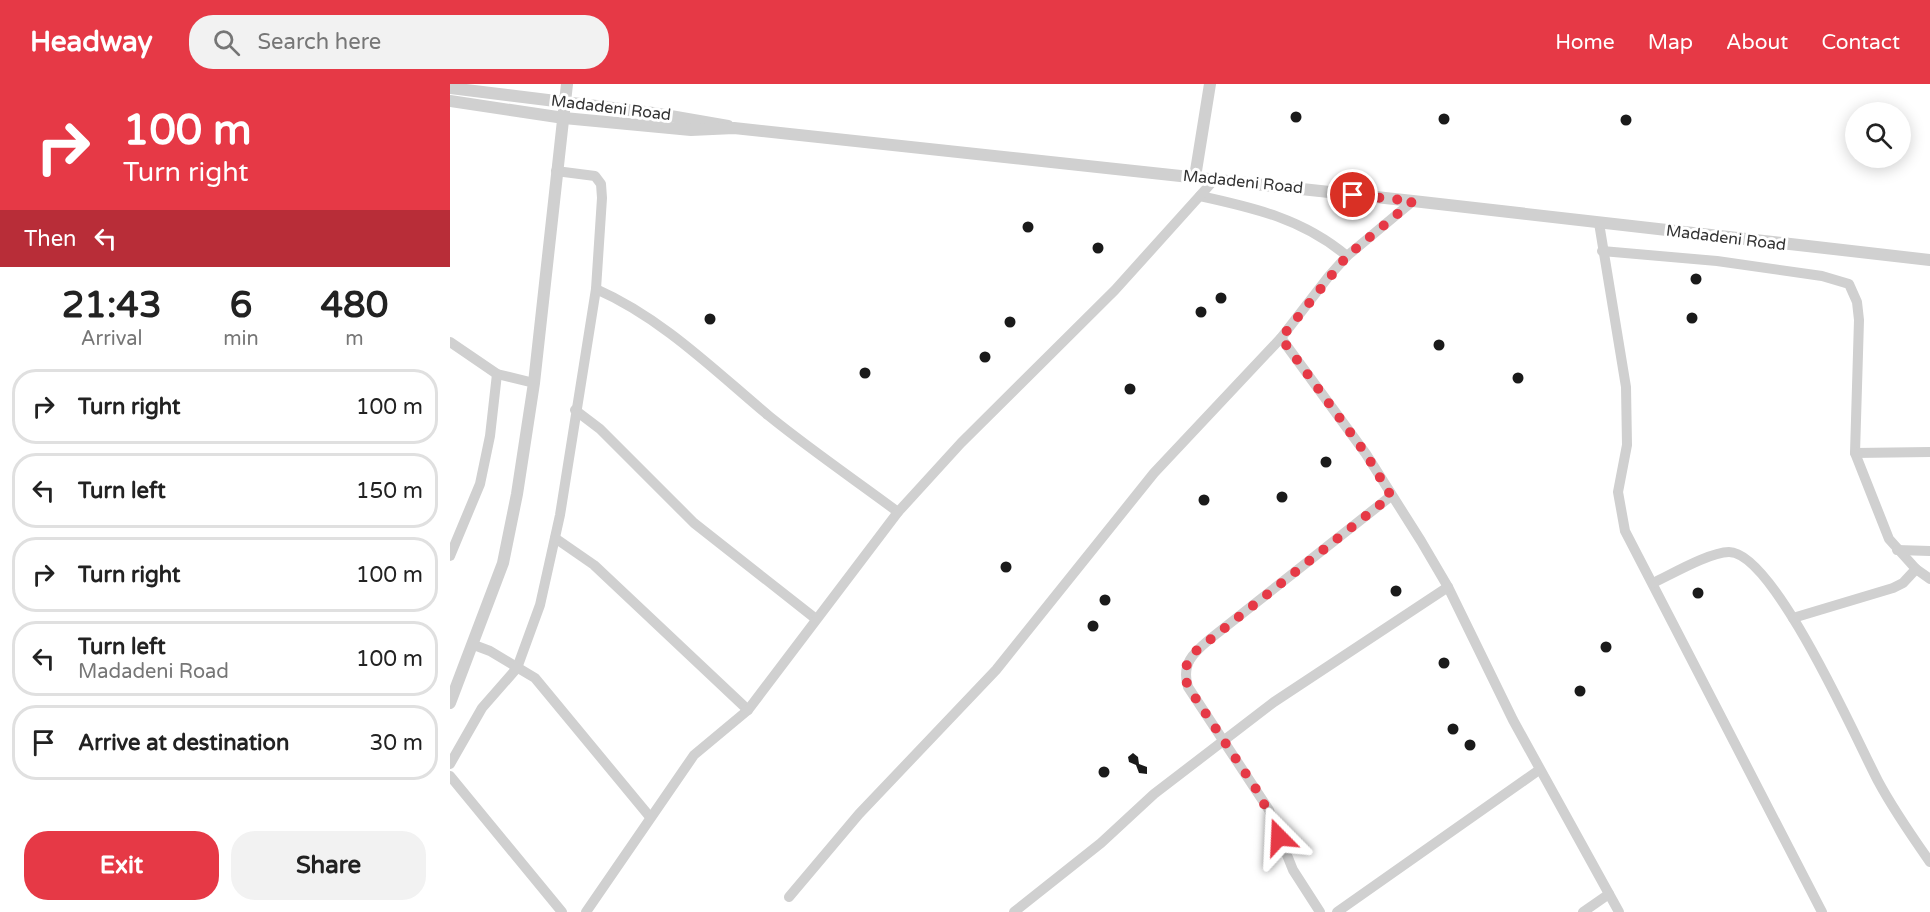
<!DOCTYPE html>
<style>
:root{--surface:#fff;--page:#f2f2f2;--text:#222;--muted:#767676;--line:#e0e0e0;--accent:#e63946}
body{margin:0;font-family:"Varela Round",sans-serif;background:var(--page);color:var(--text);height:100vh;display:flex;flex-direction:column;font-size:22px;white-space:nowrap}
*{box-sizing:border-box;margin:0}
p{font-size:20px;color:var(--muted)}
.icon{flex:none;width:33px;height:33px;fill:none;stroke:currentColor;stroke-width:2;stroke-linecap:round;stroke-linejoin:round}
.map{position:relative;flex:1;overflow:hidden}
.details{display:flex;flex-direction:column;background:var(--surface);width:450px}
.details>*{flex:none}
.guide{background:#e63946;color:#fff;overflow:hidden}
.tools{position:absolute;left:1395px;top:18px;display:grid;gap:12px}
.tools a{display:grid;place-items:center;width:66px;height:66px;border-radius:50%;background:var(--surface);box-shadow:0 3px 15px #0003;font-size:30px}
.pin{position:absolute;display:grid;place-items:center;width:51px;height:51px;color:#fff;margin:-26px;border:3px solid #fff;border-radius:50%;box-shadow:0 2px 6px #0007}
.me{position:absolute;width:66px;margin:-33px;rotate:339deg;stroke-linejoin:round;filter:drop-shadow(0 0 4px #0008)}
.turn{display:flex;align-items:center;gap:21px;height:126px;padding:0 24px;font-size:27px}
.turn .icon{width:78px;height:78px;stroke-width:2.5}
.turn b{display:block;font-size:42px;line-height:51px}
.then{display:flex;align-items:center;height:57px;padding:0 24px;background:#0003;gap:12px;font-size:22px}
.eta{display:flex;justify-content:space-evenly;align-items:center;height:102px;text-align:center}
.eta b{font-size:36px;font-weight:700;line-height:42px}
.cta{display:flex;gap:12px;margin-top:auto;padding:12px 24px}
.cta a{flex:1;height:69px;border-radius:24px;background:var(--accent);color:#fff;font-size:24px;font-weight:700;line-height:69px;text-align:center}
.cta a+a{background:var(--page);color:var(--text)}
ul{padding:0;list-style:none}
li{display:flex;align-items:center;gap:18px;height:75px;margin:0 12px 9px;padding:0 12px;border:3px solid var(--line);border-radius:24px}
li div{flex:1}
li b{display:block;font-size:22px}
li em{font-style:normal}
header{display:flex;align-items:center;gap:36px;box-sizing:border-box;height:84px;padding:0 30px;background:var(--accent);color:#fff}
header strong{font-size:28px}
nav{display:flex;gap:33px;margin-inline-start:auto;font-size:21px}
.search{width:420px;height:54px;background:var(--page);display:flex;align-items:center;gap:15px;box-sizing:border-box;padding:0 21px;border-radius:24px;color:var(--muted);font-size:22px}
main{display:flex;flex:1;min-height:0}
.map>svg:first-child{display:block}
</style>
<header>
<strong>Headway</strong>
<div class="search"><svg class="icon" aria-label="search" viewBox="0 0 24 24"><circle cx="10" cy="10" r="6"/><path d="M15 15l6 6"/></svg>Search here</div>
<nav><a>Home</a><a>Map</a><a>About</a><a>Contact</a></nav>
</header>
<main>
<section class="details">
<div class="guide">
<div class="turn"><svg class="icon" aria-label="right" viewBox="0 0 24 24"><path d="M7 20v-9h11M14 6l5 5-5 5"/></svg><div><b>100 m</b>Turn right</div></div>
<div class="then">Then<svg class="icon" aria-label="left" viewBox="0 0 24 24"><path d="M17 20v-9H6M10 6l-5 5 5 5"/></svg></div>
</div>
<div class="eta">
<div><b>21:43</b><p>Arrival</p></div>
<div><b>6</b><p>min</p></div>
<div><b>480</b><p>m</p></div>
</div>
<ul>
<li><svg class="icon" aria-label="right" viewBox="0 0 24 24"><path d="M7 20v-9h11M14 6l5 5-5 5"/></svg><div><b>Turn right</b></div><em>100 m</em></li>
<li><svg class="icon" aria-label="left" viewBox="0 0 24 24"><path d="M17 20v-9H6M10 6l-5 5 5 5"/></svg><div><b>Turn left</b></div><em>150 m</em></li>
<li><svg class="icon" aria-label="right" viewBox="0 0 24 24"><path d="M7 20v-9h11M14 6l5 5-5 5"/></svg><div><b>Turn right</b></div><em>100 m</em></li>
<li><svg class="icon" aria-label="left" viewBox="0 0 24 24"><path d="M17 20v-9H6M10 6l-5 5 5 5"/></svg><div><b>Turn left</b><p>Madadeni Road</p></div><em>100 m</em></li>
<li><svg class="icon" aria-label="arrive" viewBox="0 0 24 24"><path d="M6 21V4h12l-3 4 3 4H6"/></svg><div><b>Arrive at destination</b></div><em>30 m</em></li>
</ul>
<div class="cta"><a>Exit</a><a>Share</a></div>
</section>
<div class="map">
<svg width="1480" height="828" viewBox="0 0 1480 828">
<rect width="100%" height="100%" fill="#fff"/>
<g fill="#1a1a1a">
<circle cx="846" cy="33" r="5.5"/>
<circle cx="994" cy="35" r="5.5"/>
<circle cx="1176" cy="36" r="5.5"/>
<circle cx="578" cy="143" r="5.5"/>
<circle cx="648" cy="164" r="5.5"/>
<circle cx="1246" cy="195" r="5.5"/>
<circle cx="771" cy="214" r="5.5"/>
<circle cx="751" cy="228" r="5.5"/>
<circle cx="1242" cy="234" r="5.5"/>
<circle cx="260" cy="235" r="5.5"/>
<circle cx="560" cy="238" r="5.5"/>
<circle cx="989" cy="261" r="5.5"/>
<circle cx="535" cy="273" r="5.5"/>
<circle cx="415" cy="289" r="5.5"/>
<circle cx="1068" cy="294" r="5.5"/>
<circle cx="680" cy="305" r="5.5"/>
<circle cx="876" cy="378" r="5.5"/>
<circle cx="832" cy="413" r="5.5"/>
<circle cx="754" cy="416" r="5.5"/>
<circle cx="556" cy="483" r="5.5"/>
<circle cx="946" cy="507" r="5.5"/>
<circle cx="1248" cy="509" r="5.5"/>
<circle cx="655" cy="516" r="5.5"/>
<circle cx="643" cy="542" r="5.5"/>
<circle cx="1156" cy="563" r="5.5"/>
<circle cx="994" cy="579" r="5.5"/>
<circle cx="1130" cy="607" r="5.5"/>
<circle cx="1003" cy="645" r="5.5"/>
<circle cx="1020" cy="661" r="5.5"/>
<polygon points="683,669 688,673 689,680 697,683 697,690 689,689 686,681 679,678 678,673"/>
<circle cx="654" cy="688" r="5.5"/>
</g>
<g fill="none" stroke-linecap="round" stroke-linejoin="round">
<g stroke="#d0d0d0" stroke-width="10">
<path d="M750 112C805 124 853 135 897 172"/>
<polyline points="1149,139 1176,303 1177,361 1168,408 1175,447 1372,828"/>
<polyline points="1152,167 1267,177 1372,192 1399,200 1407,218 1409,236 1405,369 1439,455 1466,485 1480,495"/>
<path d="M146 205C212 234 264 286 319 332 361 366 405 396 448 428"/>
<polyline points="831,254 916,370 971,457 998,503 1063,636 1169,828"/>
<polyline points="0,258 47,290 84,299"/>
<polyline points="125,326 150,345 244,439 366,535"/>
<polyline points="1405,369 1480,368"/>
<polyline points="105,454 144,481 298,626"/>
<polyline points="1447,466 1480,467"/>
<polyline points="0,472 30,400 40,352 47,290"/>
<path d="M1203 499C1222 490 1260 468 1279 468 1324 468 1407 657 1428 697 1443 725 1461 751 1480 778"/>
<polyline points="1343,534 1443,504 1453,499 1466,485"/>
<polyline points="24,561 40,567 85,594 200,733"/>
<polyline points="0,680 32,624 67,584 90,521 110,431 146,205 152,114 151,100 145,92 106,87"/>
<polyline points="0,692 112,828"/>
<polyline points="339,813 409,730 546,586 704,389 831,254 879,192 897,172 963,117"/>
<polyline points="136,828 244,671 298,626 448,428 511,359 665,206 765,95"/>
<polyline points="564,828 651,759 704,710 824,618 998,503"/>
<path d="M870 828 843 786 819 726 738 603C731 580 743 569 760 555L941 412"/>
<polyline points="887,828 1089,686"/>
<polyline points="1133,828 1159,810"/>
</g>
<g stroke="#d0d0d0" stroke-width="12">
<polyline points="0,4 203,29 278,42"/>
<polyline points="0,17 114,34 241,46 284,44 963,117 1480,176"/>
<polyline points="745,93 760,0"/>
<polyline points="0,619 53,479 67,410 84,299 117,0"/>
</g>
</g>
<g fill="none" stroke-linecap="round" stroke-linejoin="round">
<path stroke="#e63946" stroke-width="10" stroke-dasharray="0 18" d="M829 753 810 711 738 603C733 588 735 578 747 566L941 412 916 370 831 254 897 172 963 117 903 111"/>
</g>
<g text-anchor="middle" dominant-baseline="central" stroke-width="6" stroke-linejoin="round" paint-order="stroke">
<g font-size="16" fill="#333" stroke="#fff">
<text transform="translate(161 24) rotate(7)">Madadeni Road</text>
<text transform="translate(793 98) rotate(6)">Madadeni Road</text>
<text transform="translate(1276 154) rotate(7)">Madadeni Road</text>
</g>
</g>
</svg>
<div class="tools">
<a><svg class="icon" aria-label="search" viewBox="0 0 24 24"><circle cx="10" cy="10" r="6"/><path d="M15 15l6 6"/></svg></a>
</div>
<div class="pin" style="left:903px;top:111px;background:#d93025"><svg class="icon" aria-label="arrive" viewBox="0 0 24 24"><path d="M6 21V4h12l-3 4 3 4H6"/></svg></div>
<svg class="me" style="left:829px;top:753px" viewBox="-20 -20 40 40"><path d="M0-17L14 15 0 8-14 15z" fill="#e63946" stroke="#fff" stroke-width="4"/></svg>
</div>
</main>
